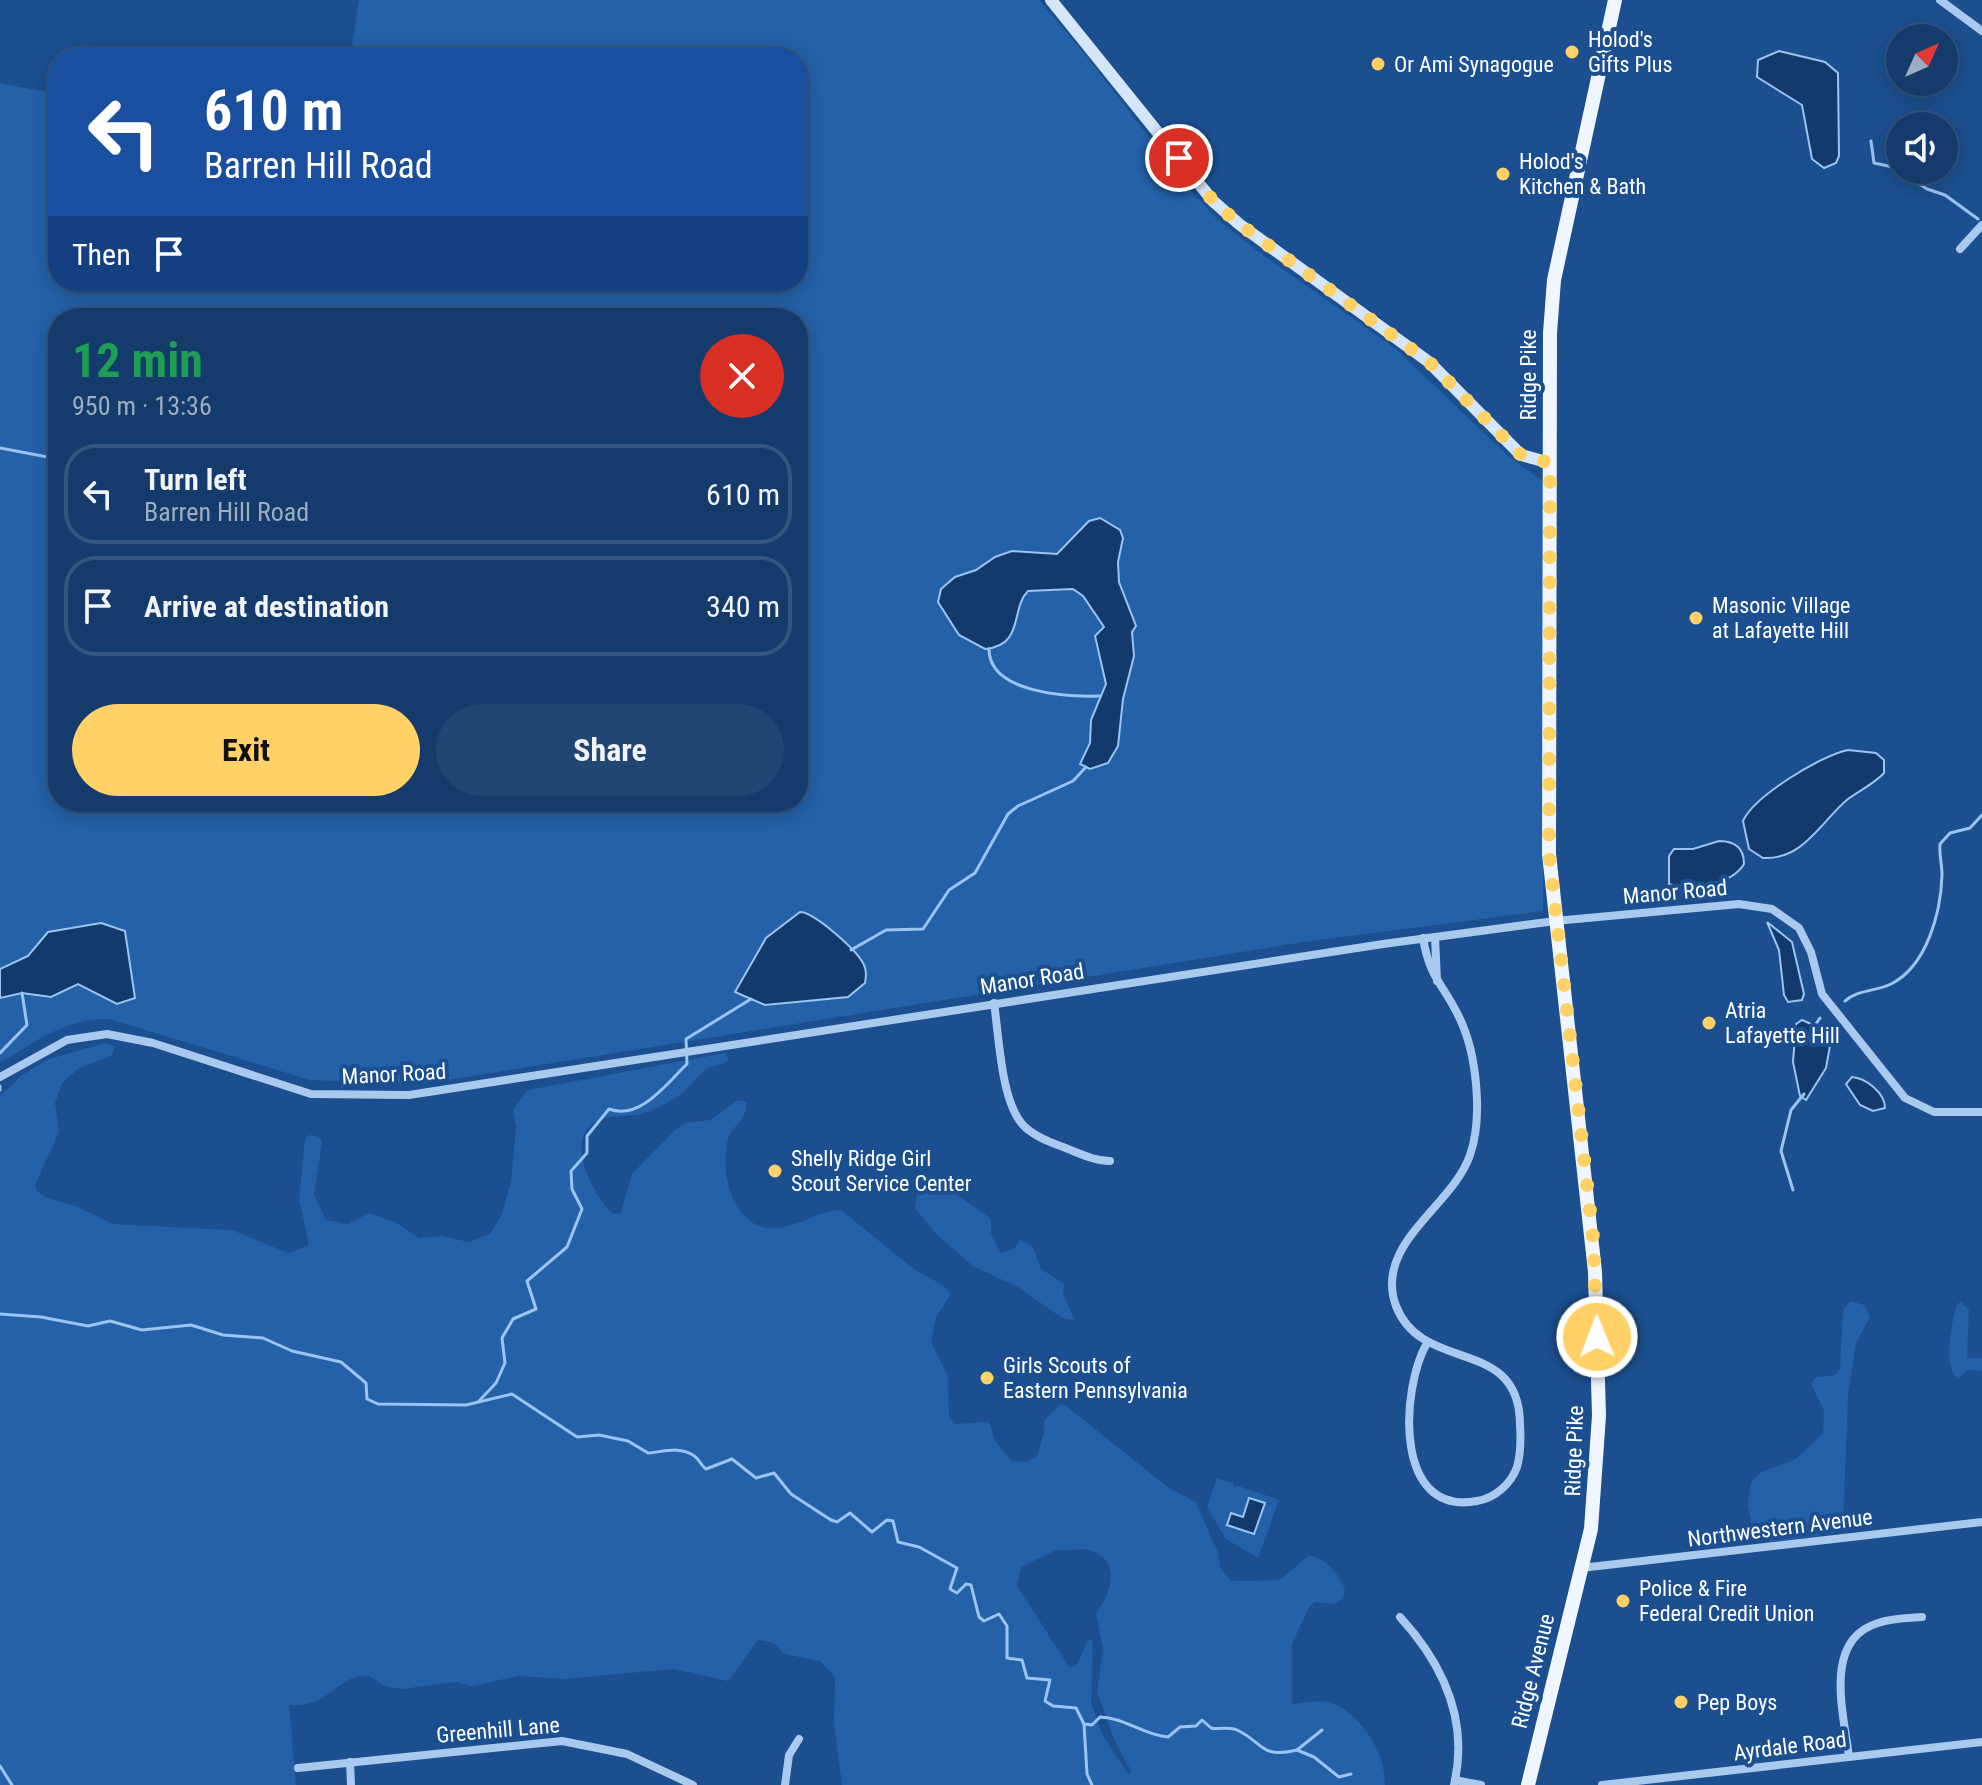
<!DOCTYPE html>
<meta charset="utf-8">
<style>
:root{--surface:#143b6b;--page:#214673;--text:#f1f3f6;--muted:#9dadc1;--line:#33557e;--accent:#ffd166}
body{margin:0;font-family:"Roboto Condensed",sans-serif;background:var(--page);color:var(--text);height:100vh;display:flex;flex-direction:column;font-size:30px;white-space:nowrap}
*{box-sizing:border-box;margin:0}
p{font-size:26px;color:var(--muted)}
.icon{flex:none;width:44px;height:44px;fill:none;stroke:currentColor;stroke-width:2;stroke-linecap:round;stroke-linejoin:round}
.map{position:relative;flex:1;overflow:hidden}
.sheet{position:absolute;left:48px;top:308px;width:760px;height:504px;display:flex;flex-direction:column;background:var(--surface);border-radius:32px;box-shadow:0 4px 20px #0003,0 0 0 2px var(--line)}
.sheet>*{flex:none}
.banner{position:absolute;left:48px;top:48px;width:760px;height:244px;border-radius:32px;box-shadow:0 4px 20px #0003,0 0 0 2px var(--line);background:#1a4fa0;color:#fff;overflow:hidden}
.needle{width:52px;rotate:45deg}
.tools{position:absolute;left:1886px;top:24px;display:grid;gap:16px}
.tools a{display:grid;place-items:center;width:72px;height:72px;border-radius:50%;background:var(--surface);box-shadow:0 4px 20px #0003,0 0 0 2px var(--line);font-size:40px}
.pin{position:absolute;display:grid;place-items:center;width:68px;height:68px;color:#fff;margin:-34px;border:4px solid #fff;border-radius:50%;box-shadow:0 2px 8px #0007}
.me{position:absolute;width:88px;margin:-44px;rotate:359deg;stroke-linejoin:round;filter:drop-shadow(0 0 6px #0008)}
.turn{display:flex;align-items:center;gap:28px;height:168px;padding:0 24px;font-size:36px}
.turn .icon{width:104px;height:104px;stroke-width:2.5}
.turn b{display:block;font-size:56px;line-height:68px}
.then{display:flex;align-items:center;height:76px;padding:0 24px;background:#0003;gap:16px;font-size:30px}
.round{display:grid;place-items:center;flex:none;width:84px;height:84px;border-radius:42px;background:var(--page)}
.head{display:flex;align-items:center;justify-content:space-between;height:136px;padding:0 24px}
h1{font-size:48px;font-weight:700;line-height:60px;color:#1e9e55}
.primary-button{display:flex;gap:16px;margin-top:auto;padding:16px 24px}
.primary-button a{flex:1;height:92px;border-radius:48px;background:var(--accent);color:#111;font-size:32px;font-weight:700;line-height:92px;text-align:center}
.primary-button a+a{background:var(--page);color:var(--text)}
ul{padding:0;list-style:none}
li{display:flex;align-items:center;gap:24px;height:100px;margin:0 16px 12px;padding:0 8px;border:4px solid var(--line);border-radius:32px}
li div{flex:1}
li b{display:block;font-size:30px}
li em{font-style:normal}
.map>svg:first-child{display:block}
</style>
<div class="map">
<svg width="1982" height="1785" viewBox="0 0 1982 1785">
<rect width="100%" height="100%" fill="#1b4f8f"/>
<g fill="#2461a8" fill-rule="evenodd">
<path d="M359 0H1039L1084 53 1185 184 1216 218 1256 250 1396 349 1508 456 1544 482 1543 911 1304 942 423 1084 310 1080 109 1019C66 1018 35 1042 0 1063V83L58 94V282H798V58H350ZM58 318H798V802H58Z"/>
<path d="M105 1043 115 1046 112 1056 79 1068 62 1083 55 1103 59 1132 35 1185 36 1190 45 1197 78 1207 113 1224 232 1230 288 1253 309 1245 299 1199 305 1139 309 1135 320 1137 322 1143 314 1195 326 1220 348 1224 369 1213 395 1222 419 1238 442 1236 469 1242 490 1234 502 1214 511 1181 516 1127 513 1109 528 1090 725 1053 729 1060C722 1065 714 1065 707 1069 697 1075 693 1084 685 1091 677 1098 663 1105 653 1110 635 1119 616 1113 599 1120 561 1136 594 1197 613 1214L621 1213 632 1174 675 1130 686 1123 710 1120 738 1100 746 1102C749 1117 733 1125 728 1139 719 1172 733 1232 777 1228 800 1226 817 1211 841 1210L915 1270 943 1285 951 1294 936 1317 931 1342 948 1376 949 1417 954 1424 989 1422 995 1441 1012 1461 1028 1462 1037 1456 1044 1433V1421L1059 1405H1065L1169 1488 1196 1502 1218 1553 1220 1568 1231 1581 1280 1580 1308 1556C1326 1557 1338 1573 1345 1589L1343 1598 1334 1604 1315 1602 1309 1607 1292 1644V1704C1306 1703 1325 1698 1337 1705 1365 1720 1385 1754 1385 1785H842L834 1723 835 1677 820 1661 784 1654 774 1643 758 1640 728 1681 673 1669 564 1679 518 1676 472 1686 456 1682 402 1689 384 1686 370 1676C339 1672 330 1709 289 1705L296 1785H0V1096L22 1075 49 1059ZM1084 1549C1121 1556 1114 1590 1096 1613L1103 1650 1097 1692 1114 1739 1131 1771 1129 1775 1103 1736 1091 1703 1093 1641 1088 1640 1077 1664 1070 1668 1017 1586 1021 1567 1054 1551Z"/>
<polygon points="925,1179 949,1189 991,1219 991,1234 1000,1253 1014,1249 1020,1240 1033,1247 1041,1269 1064,1284 1063,1294 1075,1320 1062,1318 1018,1287 974,1267 937,1235 915,1208 919,1182"/>
<polygon points="1850,1301 1864,1305 1870,1317 1856,1343 1848,1397 1843,1527 1834,1533 1771,1542 1759,1541 1753,1534 1748,1504 1751,1482 1760,1473 1796,1459 1823,1433 1824,1411 1811,1383 1816,1377 1835,1375 1840,1368 1843,1310"/>
<path d="M1961 1302 1969 1310 1967 1358H1982V1371L1967 1370 1958 1379C1942 1365 1952 1322 1957 1304Z"/>
<polygon points="1217,1478 1234,1484 1233,1488 1238,1486 1279,1500 1258,1558 1226,1539 1207,1507"/>
</g>
<g fill="#123a6d" stroke="#9cc4f0" stroke-width="2">
<polygon points="1779,51 1825,62 1838,73 1839,156 1836,163 1824,168 1812,159 1802,105 1757,77 1758,60"/>
<path d="M1100 518 1120 530 1123 538 1118 562 1119 582 1136 626 1132 632 1134 656 1123 699 1118 746 1108 763 1090 769 1080 764 1090 743 1091 720 1106 684 1095 636 1104 627 1083 596 1073 589 1028 591C1010 609 1025 645 985 649L959 635 938 602 941 589 955 577 976 570 995 557 1012 551 1057 554 1089 521Z"/>
<path d="M1848 750 1876 753 1884 760V773C1874 784 1860 790 1848 799 1821 821 1804 860 1763 858L1749 849 1743 821C1754 796 1822 755 1848 750Z"/>
<path d="M1719 841C1735 841 1744 848 1744 864 1732 885 1690 890 1669 884V856L1674 849H1693Z"/>
<path d="M800 912C814 912 858 951 864 965 867 971 866 978 865 983L848 997 765 1005 735 992 766 938Z"/>
<polygon points="1767,922 1792,942 1804,994 1802,1000 1788,1002 1784,995 1779,950"/>
<polygon points="101,923 125,931 135,998 117,1004 78,984 51,997 22,993 0,998 0,969 28,956 48,932"/>
<polygon points="1802,1020 1818,1027 1831,1040 1826,1068 1806,1100 1800,1096 1793,1062 1796,1024"/>
<path d="M1852 1077C1866 1078 1885 1093 1885 1108L1873 1111 1860 1105 1846 1084Z"/>
<polygon points="1249,1498 1265,1503 1254,1534 1227,1525 1231,1513 1243,1517"/>
</g>
<g fill="none" stroke-linecap="round" stroke-linejoin="round">
<g stroke="#9cc4f0" stroke-width="3">
<polyline points="1871,141 1874,163 1893,167 1927,189 1945,195 1978,219"/>
<polyline points="0,448 58,459"/>
<path d="M989 649C989 693 1067 697 1100 696"/>
<polyline points="851,950 886,930 923,929 949,890 975,873 1008,814 1018,806 1073,781 1086,767"/>
<path d="M1845 1001C1859 989 1875 992 1891 984 1927 966 1941 912 1942 875 1942 864 1939 855 1940 844L1950 833 1970 828 1982 815"/>
<polyline points="1813,1028 1820,1018"/>
<polyline points="0,1053 27,1025 22,993"/>
<polyline points="0,1086 0,1090"/>
<polyline points="1793,1190 1781,1151 1791,1110 1804,1094"/>
<path d="M0 1314 41 1317 88 1326 110 1321 142 1330 191 1325 223 1335 263 1338 292 1351 341 1362 366 1383 367 1399 378 1404 466 1405 512 1394 577 1437 599 1435 628 1441 648 1453C663 1452 679 1446 693 1455 700 1459 700 1465 706 1469L732 1459 756 1478 774 1473 791 1494 831 1520 837 1522 850 1513 872 1532 887 1520 893 1521 898 1542 919 1547 957 1568 950 1589 957 1593 966 1584 971 1585 979 1617 984 1621 999 1614 1007 1626V1658L1022 1660 1027 1678 1050 1680 1045 1701 1053 1706 1076 1708 1084 1724 1092 1725 1100 1717C1126 1718 1143 1735 1168 1737L1180 1727 1196 1726 1202 1720 1211 1728C1220 1730 1229 1726 1237 1730 1263 1742 1260 1759 1297 1750L1314 1757 1339 1777 1351 1774"/>
<path d="M479 1401 496 1383 505 1363 502 1338 513 1319 536 1309 527 1281 567 1247 582 1209 572 1189 571 1171 587 1153V1136L609 1109C640 1121 667 1083 687 1064L686 1039 751 999"/>
<polyline points="1084,1724 1087,1774 1092,1785"/>
<polyline points="1297,1750 1322,1730"/>
<polyline points="0,1766 12,1785"/>
</g>
<g stroke="#a9c9ee" stroke-width="8">
<polyline points="1940,0 1982,31"/>
<polyline points="1960,249 1982,225"/>
<polyline points="1435,937 1437,981"/>
<path d="M1423 938C1430 980 1444 984 1460 1019 1477 1055 1483 1118 1470 1155 1453 1206 1373 1244 1396 1306 1423 1375 1520 1335 1520 1425 1521 1440 1521 1453 1517 1467 1511 1484 1495 1498 1477 1501 1393 1517 1401 1388 1427 1343"/>
<path d="M994 1003C999 1036 1001 1105 1025 1127 1036 1137 1050 1142 1063 1147 1079 1153 1094 1161 1110 1161"/>
<polyline points="0,1077 67,1040 107,1034 153,1043 311,1094 409,1095 1383,944 1555,921 1739,904 1772,909 1799,928 1811,952 1822,994 1905,1098 1934,1112 1982,1112"/>
<polyline points="1581,1568 1982,1522"/>
<path d="M1400 1617C1443 1664 1469 1721 1454 1785"/>
<path d="M1849 1757C1844 1714 1822 1640 1878 1623 1892 1618 1908 1618 1922 1617"/>
<polyline points="350,1762 351,1785"/>
<polyline points="298,1768 562,1741 627,1754 693,1785"/>
<polyline points="1455,1780 1481,1785"/>
<polyline points="785,1785 789,1755 799,1739"/>
<polyline points="1602,1785 1982,1742"/>
</g>
<polyline stroke="#d6e6fa" stroke-width="12" points="1051,0 1213,201 1239,224 1429,362 1521,455 1550,463"/>
<polyline stroke="#f0f6ff" stroke-width="14" points="1528,1785 1591,1529 1599,1416 1595,1272 1549,854 1550,333 1554,280 1615,0"/>
</g>
<g fill="none" stroke-linecap="round" stroke-linejoin="round">
<polyline stroke="#ffd166" stroke-width="14" stroke-dasharray="0 25.2" points="1179,158 1213,201 1239,224 1429,362 1521,455 1550,463 1549,854 1593,1237 1597,1337"/>
</g>
<g fill="#ffd166" stroke="#1b4f8f" stroke-width="3">
<circle cx="1572" cy="52" r="8"/>
<circle cx="1378" cy="64" r="8"/>
<circle cx="1503" cy="174" r="8"/>
<circle cx="1696" cy="618" r="8"/>
<circle cx="1709" cy="1023" r="8"/>
<circle cx="775" cy="1171" r="8"/>
<circle cx="987" cy="1378" r="8"/>
<circle cx="1623" cy="1601" r="8"/>
<circle cx="1681" cy="1702" r="8"/>
</g>
<g text-anchor="middle" dominant-baseline="central" stroke-width="8" stroke-linejoin="round" paint-order="stroke">
<g font-size="22" fill="#fff" stroke="#1b4f8f" text-anchor="start">
<text x="1588" y="39">Holod's<tspan x="1588" dy="25">Gifts Plus</tspan></text>
<text x="1394" y="64">Or Ami Synagogue</text>
<text x="1519" y="161">Holod's<tspan x="1519" dy="25">Kitchen &amp; Bath</tspan></text>
<text x="1712" y="605">Masonic Village<tspan x="1712" dy="25">at Lafayette Hill</tspan></text>
<text x="1725" y="1010">Atria<tspan x="1725" dy="25">Lafayette Hill</tspan></text>
<text x="791" y="1158">Shelly Ridge Girl<tspan x="791" dy="25">Scout Service Center</tspan></text>
<text x="1003" y="1365">Girls Scouts of<tspan x="1003" dy="25">Eastern Pennsylvania</tspan></text>
<text x="1639" y="1588">Police &amp; Fire<tspan x="1639" dy="25">Federal Credit Union</tspan></text>
<text x="1697" y="1702">Pep Boys</text>
</g>
<g font-size="22" fill="#fff" stroke="#1b4f8f">
<text transform="translate(1528 375) rotate(-90)">Ridge Pike</text>
<text transform="translate(1675 892) rotate(-5)">Manor Road</text>
<text transform="translate(1032 979) rotate(-9)">Manor Road</text>
<text transform="translate(394 1074) rotate(-3)">Manor Road</text>
<text transform="translate(1574 1451) rotate(-88)">Ridge Pike</text>
<text transform="translate(1780 1528) rotate(-7)">Northwestern Avenue</text>
<text transform="translate(1533 1671) rotate(-76)">Ridge Avenue</text>
<text transform="translate(498 1730) rotate(-5)">Greenhill Lane</text>
<text transform="translate(1790 1746) rotate(-7)">Ayrdale Road</text>
</g>
</g>
</svg>
<div class="tools">
<a><svg class="needle" viewBox="-14 -14 28 28"><path d="M0-13l5 13h-10z" fill="#e53935"/><path d="M0 13l5-13h-10z" fill="#9dadc1"/></svg></a>
<a><svg class="icon" aria-label="sound" viewBox="0 0 24 24"><path d="M4 9h4l5-4v14l-5-4H4zM17 9q2 3 0 6"/></svg></a>
</div>
<div class="pin" style="left:1179px;top:158px;background:#d93025"><svg class="icon" aria-label="arrive" viewBox="0 0 24 24"><path d="M6 21V4h12l-3 4 3 4H6"/></svg></div>
<svg class="me" style="left:1597px;top:1337px" viewBox="-20 -20 40 40"><circle r="17" fill="#ffd166" stroke="#fff" stroke-width="3"/><path d="M0-11L8 9 0 5-8 9z" fill="#fff"/></svg>
<div class="banner">
<div class="turn"><svg class="icon" aria-label="left" viewBox="0 0 24 24"><path d="M17 20v-9H6M10 6l-5 5 5 5"/></svg><div><b>610 m</b>Barren Hill Road</div></div>
<div class="then">Then<svg class="icon" aria-label="arrive" viewBox="0 0 24 24"><path d="M6 21V4h12l-3 4 3 4H6"/></svg></div>
</div>
<section class="sheet">
<div class="head"><div><h1>12 min</h1><p>950 m · 13:36</p></div><a class="round" style="background:#d93025;color:#fff"><svg class="icon" aria-label="close" viewBox="0 0 24 24"><path d="M6 6l12 12M18 6L6 18"/></svg></a></div>
<ul>
<li><svg class="icon" aria-label="left" viewBox="0 0 24 24"><path d="M17 20v-9H6M10 6l-5 5 5 5"/></svg><div><b>Turn left</b><p>Barren Hill Road</p></div><em>610 m</em></li>
<li><svg class="icon" aria-label="arrive" viewBox="0 0 24 24"><path d="M6 21V4h12l-3 4 3 4H6"/></svg><div><b>Arrive at destination</b></div><em>340 m</em></li>
</ul>
<div class="primary-button"><a>Exit</a><a>Share</a></div>
</section>
</div>
